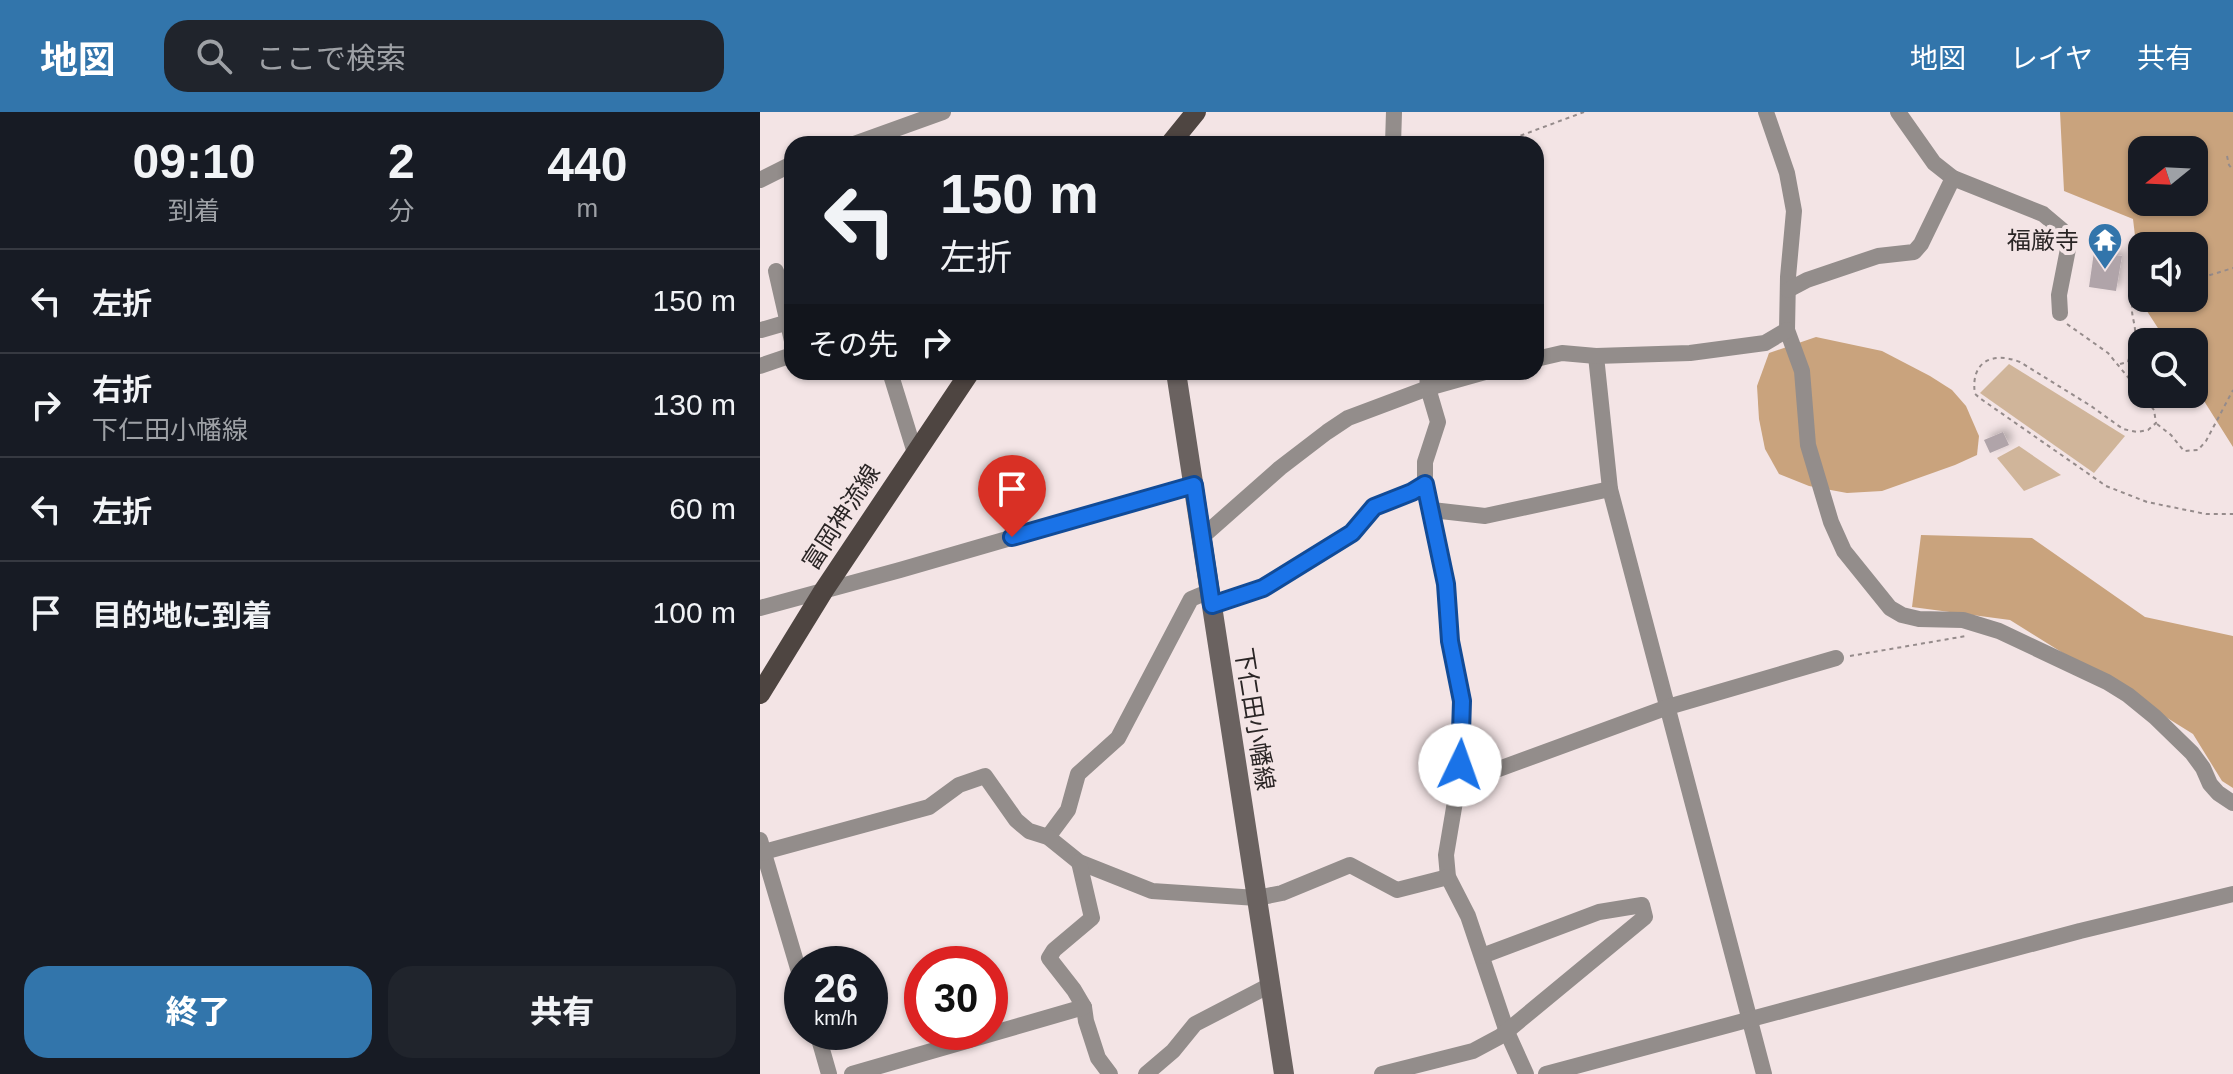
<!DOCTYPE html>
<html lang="ja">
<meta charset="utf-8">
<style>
:root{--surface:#171b24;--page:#20242c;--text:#f1f3f6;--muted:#9ea1a6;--line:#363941;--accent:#3275ab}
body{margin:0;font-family:Helvetica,"Noto Sans JP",sans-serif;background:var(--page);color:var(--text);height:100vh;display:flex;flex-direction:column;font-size:30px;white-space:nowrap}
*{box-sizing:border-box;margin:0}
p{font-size:26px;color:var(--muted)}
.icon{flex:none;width:44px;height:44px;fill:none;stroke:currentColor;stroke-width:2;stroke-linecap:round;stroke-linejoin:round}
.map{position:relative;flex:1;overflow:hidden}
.details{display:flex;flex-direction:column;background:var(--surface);width:760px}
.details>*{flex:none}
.top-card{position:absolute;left:24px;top:24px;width:760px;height:244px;border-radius:24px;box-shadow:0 2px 6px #0004;background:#171b24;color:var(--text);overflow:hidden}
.needle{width:52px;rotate:252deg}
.buttons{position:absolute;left:1368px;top:24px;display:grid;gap:16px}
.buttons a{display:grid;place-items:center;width:80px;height:80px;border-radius:16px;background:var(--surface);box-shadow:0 2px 6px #0004;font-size:40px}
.speed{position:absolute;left:24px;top:834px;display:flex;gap:16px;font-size:40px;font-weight:700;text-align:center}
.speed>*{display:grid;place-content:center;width:104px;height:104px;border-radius:50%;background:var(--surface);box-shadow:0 2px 6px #0004;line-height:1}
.speed small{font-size:20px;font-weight:400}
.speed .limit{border:12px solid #d22;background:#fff;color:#111}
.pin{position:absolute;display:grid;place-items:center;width:68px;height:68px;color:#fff;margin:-82px -34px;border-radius:50% 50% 50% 0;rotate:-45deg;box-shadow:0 0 8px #0007}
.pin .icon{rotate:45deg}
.me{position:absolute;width:88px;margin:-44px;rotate:3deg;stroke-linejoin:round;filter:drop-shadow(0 0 6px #0008)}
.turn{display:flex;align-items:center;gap:28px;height:168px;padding:0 24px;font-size:36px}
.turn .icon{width:104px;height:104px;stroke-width:2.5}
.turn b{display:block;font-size:56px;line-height:68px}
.then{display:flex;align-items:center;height:76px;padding:0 24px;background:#0003;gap:16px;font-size:30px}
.eta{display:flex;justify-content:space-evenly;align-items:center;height:136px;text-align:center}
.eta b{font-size:48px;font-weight:800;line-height:56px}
.cta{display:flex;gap:16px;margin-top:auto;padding:16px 24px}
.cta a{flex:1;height:92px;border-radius:24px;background:var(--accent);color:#fff;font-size:32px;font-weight:800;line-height:92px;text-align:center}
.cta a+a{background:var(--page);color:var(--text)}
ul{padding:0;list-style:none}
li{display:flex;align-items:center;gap:24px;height:104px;padding:0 24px;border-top:2px solid var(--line)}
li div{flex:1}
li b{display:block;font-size:30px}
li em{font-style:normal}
header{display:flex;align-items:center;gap:48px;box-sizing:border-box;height:112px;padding:0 40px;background:var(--accent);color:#fff}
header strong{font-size:38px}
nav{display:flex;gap:44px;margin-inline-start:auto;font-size:28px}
.search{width:560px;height:72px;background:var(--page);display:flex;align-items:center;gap:20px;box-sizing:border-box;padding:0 28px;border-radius:24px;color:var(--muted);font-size:30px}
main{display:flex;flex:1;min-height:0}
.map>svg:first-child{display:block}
</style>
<header>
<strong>地図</strong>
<div class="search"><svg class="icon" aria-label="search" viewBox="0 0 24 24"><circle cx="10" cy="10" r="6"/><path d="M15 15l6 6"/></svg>ここで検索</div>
<nav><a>地図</a><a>レイヤ</a><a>共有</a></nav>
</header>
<main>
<section class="details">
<div class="eta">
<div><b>09:10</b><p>到着</p></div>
<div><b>2</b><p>分</p></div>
<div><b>440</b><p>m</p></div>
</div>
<ul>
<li><svg class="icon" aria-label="left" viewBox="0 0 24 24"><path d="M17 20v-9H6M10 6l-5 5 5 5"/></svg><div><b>左折</b></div><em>150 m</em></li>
<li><svg class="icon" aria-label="right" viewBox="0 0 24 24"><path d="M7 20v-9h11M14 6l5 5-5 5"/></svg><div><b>右折</b><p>下仁田小幡線</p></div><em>130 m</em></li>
<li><svg class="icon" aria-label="left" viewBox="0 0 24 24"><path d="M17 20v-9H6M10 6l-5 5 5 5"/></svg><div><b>左折</b></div><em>60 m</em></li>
<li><svg class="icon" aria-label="arrive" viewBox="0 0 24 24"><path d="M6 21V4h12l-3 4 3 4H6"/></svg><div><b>目的地に到着</b></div><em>100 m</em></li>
</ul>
<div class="cta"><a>終了</a><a>共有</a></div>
</section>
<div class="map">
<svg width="1473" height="962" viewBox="0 0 1473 962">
<defs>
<filter id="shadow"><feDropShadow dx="4.5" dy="-4.5" stdDeviation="4" flood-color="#0004"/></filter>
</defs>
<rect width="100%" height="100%" fill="#f3e4e5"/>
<g fill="#d0b59a">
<polygon points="1249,252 1365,324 1334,361 1220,281"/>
<polygon points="1259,334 1301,363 1264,379 1237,346"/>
</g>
<g fill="#c9a37d" fill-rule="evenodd">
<path d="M1300 0H1473V335L1434 273V230H1407L1383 193 1382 186H1434V134H1382V182L1373 107 1304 79ZM1382 38H1434V90H1382Z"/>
<polygon points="1056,225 1122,239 1170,264 1192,278 1206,294 1219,324 1217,343 1195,353 1122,379 1087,381 1049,374 1019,362 1005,337 999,307 997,274 1009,241"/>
<polygon points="1161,423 1272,426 1385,505 1473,524 1473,676 1462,669 1433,622 1250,508 1152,495"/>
</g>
<g fill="#b0a4a9" filter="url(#shadow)">
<polygon points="1334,140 1362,144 1356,179 1329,175"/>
<polygon points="1243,320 1249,333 1230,341 1224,328"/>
</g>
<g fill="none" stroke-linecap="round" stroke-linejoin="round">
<g stroke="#958b8b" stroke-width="2" stroke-dasharray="4 4" stroke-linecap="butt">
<polyline points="738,32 824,0"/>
<polyline points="1467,44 1469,53 1473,58"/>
<polyline points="1434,168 1473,156"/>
<polyline points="1307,212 1348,241 1381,281"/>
<path d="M1360 252 1368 250C1370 242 1374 233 1375 225 1377 207 1363 194 1382 176"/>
<path d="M1382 282 1394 298 1396 311 1388 318 1377 320 1363 317 1331 294 1260 250C1232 239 1210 250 1215 282L1221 287 1346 374 1387 390 1446 402H1473"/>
<polyline points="1397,312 1411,323 1424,339 1438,338 1446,329 1473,278"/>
<polyline points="1090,544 1206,524"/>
</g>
<g stroke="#938d8b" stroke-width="16">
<polyline points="1006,0 1027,61 1034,99 1028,165 1027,218 1042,259 1048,333 1071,410 1084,439 1130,496 1142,503 1159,507 1203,508 1239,519 1347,570 1368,583 1395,605 1432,641 1443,656 1450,672 1458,681 1473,691"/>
<polyline points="1138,0 1174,51 1193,66 1283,102 1302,118 1308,137 1299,183 1300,201"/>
<polyline points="94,32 183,0"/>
<polyline points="633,32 634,0"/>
<polyline points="0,68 32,52"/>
<polyline points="16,159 32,229"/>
<polyline points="1028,178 1047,168 1118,144 1154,140 1161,132 1193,66"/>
<polyline points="1,218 32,209"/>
<polyline points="836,244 850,377 1004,962"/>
<polyline points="776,247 802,241 836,244 930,241 1005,231 1027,218"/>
<polyline points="0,254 32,243"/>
<polyline points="130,260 155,341"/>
<polyline points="667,260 668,276 678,310 665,350 665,372 686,472 690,529 702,589 698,672 686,743 688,765 708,804 747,920 766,962"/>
<polyline points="672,398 725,404 850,377"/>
<polyline points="442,425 520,356 567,320 588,306 668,276 725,260"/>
<polyline points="452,493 503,476 592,421 614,395 652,380 665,372"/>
<polyline points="0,496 140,458 434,373"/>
<polyline points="698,672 908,595 1076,546"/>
<polyline points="288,725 308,698 318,662 358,626 431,487 450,479"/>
<polyline points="0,728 42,870"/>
<polyline points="0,741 169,695 199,673 225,664 256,708 269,719 288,725 319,750 392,779 497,786 522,781 590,753 637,778 688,765"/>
<polyline points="319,750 332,806 294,838 289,846 314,878 324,895 326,909 338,946 350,962"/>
<polyline points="57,920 69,962"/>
<polyline points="92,962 324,895"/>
<polyline points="386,962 413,939 435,912 510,873"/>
<polyline points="622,962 713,939 741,924 885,805 882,793 839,800 722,844"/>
<polyline points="786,962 1320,819 1473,782"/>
</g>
<polyline stroke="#6a6260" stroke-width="20" points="416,260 524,962"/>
<g stroke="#4e4541" stroke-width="20">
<polyline points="410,32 436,0"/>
<polyline points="0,582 64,478 210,260"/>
</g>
</g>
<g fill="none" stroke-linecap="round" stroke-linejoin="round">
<g stroke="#114b97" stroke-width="20">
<polyline id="route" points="252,425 434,373 452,493 503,476 592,421 614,395 652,380 665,372 686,472 690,529 702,589 700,653"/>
</g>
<use href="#route" stroke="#1a73e8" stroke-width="14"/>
</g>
<defs>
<g id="temple-pin" transform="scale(1.8)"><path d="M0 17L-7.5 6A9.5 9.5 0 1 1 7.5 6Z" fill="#3275ab" stroke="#f3e4e5"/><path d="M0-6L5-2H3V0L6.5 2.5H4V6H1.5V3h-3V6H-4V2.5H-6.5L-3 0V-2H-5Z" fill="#fff"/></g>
</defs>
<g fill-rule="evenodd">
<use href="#temple-pin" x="1345" y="128"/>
</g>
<g text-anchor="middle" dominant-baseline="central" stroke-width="8" stroke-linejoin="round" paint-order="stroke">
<g font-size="24" fill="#2a2525" stroke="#f3e4e5" text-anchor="end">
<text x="1319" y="128">福厳寺</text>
</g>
<g font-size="24" fill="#2a2525" stroke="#f3e4e5">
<text transform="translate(81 405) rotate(-57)">富岡神流線</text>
<text transform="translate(495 607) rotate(81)">下仁田小幡線</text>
</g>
</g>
</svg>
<div class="buttons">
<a><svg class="needle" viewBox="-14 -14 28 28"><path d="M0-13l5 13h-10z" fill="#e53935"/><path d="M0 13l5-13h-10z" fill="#9ea1a6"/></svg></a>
<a><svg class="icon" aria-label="sound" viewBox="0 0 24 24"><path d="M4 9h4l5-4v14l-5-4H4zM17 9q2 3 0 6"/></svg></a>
<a><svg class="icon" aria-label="search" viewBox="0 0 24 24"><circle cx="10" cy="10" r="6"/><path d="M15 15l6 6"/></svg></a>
</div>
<div class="speed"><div>26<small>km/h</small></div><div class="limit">30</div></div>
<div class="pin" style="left:252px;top:425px;background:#d93025"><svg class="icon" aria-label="arrive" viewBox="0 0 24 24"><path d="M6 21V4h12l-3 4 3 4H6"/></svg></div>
<svg class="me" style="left:700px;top:653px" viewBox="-20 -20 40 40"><circle r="19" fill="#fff"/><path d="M0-13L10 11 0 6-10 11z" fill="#1a73e8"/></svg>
<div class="top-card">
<div class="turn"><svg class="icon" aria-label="left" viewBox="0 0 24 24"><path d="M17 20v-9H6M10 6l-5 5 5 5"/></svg><div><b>150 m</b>左折</div></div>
<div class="then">その先<svg class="icon" aria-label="right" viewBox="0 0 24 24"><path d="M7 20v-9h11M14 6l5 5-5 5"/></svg></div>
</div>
</div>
</main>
